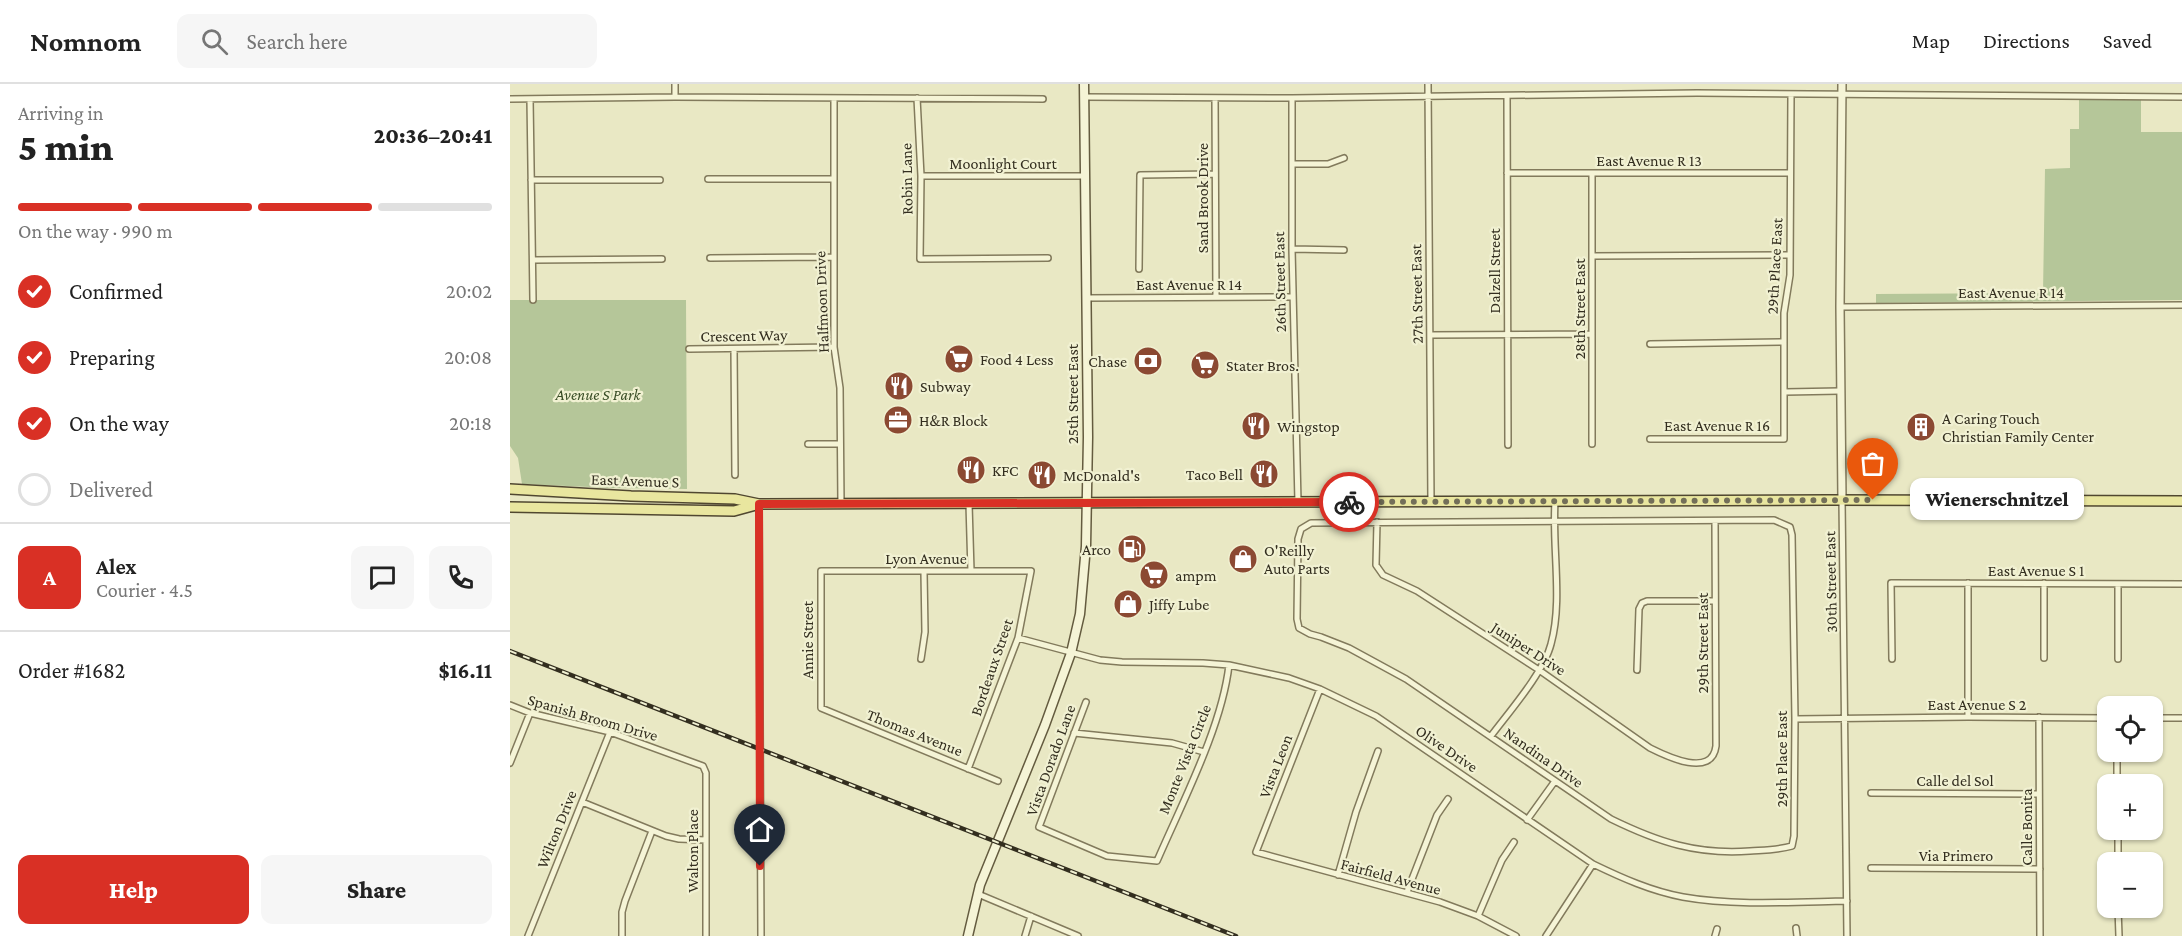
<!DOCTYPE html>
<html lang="en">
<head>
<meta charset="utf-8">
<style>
  body { margin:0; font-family:"Crimson Pro",serif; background:#f6f6f6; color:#222; height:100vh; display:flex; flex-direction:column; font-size:22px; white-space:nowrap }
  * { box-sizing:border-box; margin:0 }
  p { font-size:20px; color:#767676 }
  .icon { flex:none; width:33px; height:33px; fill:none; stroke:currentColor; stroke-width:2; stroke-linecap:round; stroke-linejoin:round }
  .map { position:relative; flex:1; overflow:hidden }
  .side { display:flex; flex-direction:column; background:#fff; width:510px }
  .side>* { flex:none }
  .buttons { position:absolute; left:1587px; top:612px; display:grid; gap:12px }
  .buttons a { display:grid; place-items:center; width:66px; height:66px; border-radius:12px; background:#fff; box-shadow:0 2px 4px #0004; font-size:30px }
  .pin { position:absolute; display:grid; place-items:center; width:51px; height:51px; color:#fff; margin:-62px -26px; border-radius:50% 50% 50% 0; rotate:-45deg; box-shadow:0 0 6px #0007 }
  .pin .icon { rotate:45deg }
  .courier { position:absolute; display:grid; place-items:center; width:60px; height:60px; margin:-30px; border:4px solid #d93025; border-radius:50%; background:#fff; color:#222; box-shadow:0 2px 8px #0007 }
  .bubble { position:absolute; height:42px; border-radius:12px; background:#fff; box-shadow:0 2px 4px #0004; font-size:20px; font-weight:800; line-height:42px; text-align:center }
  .headline em { font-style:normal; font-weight:800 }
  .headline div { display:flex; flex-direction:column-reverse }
  .headline { display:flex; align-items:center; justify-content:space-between; height:102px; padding:0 18px }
  h1 { font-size:39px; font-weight:800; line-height:45px }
  .bar { display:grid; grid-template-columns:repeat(4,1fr); gap:9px 6px; align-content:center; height:72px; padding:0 18px }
  .bar i { height:8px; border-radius:4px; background:#e0e0e0 }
  .bar .selected { background:#d93025 }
  .bar p { grid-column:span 4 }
  .line { display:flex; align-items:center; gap:15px; padding:0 18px; border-top:2px solid #e0e0e0 }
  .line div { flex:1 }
  .round { display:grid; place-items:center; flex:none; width:63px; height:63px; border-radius:12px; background:#f6f6f6 }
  ol { padding:0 18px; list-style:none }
  li { display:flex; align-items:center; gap:18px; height:66px }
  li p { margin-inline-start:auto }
  li .icon { padding:6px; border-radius:50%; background:#d93025; color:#fff; stroke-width:4 }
  li:last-child { color:#767676 }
  li i { width:33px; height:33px; border:3px solid #e0e0e0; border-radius:50% }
  .button { display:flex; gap:12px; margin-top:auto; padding:12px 18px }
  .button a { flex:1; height:69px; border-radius:12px; background:#d93025; color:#fff; font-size:24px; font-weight:800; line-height:69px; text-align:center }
  .button a+a { background:#f6f6f6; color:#222 }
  header { display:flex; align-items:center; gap:36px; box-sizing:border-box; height:84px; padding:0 30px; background:#fff; border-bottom:2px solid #e0e0e0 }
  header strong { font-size:28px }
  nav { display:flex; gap:33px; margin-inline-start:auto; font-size:21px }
  .search { width:420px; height:54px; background:#f6f6f6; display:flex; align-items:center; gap:15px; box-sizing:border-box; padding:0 21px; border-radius:12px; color:#767676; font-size:22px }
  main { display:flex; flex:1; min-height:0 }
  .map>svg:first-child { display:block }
  .green { fill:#b5c699 }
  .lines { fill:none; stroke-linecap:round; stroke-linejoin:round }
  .minor-casing { stroke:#827a5c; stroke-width:8 }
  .tertiary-casing { stroke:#827a5c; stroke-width:10 }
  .secondary-casing { stroke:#645b3f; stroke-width:11 }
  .primary-casing { stroke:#504730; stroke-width:12 }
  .minor { stroke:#f5f4d6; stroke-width:5 }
  .tertiary { stroke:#f5f4d6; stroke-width:7 }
  .secondary { stroke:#f5f4d6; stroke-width:8 }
  .primary { stroke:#e9e69f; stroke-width:9 }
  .rail-casing { stroke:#332e1f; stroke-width:4.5 }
  .rail { stroke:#f1f1d2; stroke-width:2; stroke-dasharray:7; stroke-linecap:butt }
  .done { stroke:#736f59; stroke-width:6; stroke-dasharray:0 10.8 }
  .route { stroke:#d93025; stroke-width:8 }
  .labels { text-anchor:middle; stroke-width:4.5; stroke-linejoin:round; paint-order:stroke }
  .street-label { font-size:16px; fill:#332e1f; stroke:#f1f1d2 }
  .poi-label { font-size:16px; fill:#332e1f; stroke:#f1f1d2; text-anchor:start }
  .park-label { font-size:16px; font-style:italic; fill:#3a4e27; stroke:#f1f1d2 }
</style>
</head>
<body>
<header>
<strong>Nomnom</strong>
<div class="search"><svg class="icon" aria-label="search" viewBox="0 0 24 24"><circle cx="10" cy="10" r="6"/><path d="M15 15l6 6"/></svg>Search here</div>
<nav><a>Map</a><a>Directions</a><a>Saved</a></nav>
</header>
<main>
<section class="side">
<div class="headline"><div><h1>5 min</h1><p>Arriving in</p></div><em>20:36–20:41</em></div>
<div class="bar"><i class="selected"></i><i class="selected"></i><i class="selected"></i><i></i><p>On the way · 990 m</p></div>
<ol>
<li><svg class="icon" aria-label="check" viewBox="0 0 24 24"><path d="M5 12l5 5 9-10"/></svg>Confirmed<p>20:02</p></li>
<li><svg class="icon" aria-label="check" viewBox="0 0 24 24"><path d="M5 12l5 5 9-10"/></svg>Preparing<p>20:08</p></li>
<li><svg class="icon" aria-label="check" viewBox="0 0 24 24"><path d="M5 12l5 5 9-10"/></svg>On the way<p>20:18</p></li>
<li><i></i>Delivered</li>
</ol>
<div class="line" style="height:108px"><b class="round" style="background:#d93025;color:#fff">A</b><div><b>Alex</b><p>Courier · 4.5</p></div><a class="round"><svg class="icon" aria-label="chat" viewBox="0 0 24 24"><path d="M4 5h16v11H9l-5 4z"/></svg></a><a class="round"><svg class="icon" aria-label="phone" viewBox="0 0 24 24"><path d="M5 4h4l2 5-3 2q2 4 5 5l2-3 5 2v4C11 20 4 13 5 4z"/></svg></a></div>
<div class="line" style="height:78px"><div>Order #1682</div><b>$16.11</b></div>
<div class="button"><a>Help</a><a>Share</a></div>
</section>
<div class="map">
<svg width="1672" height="852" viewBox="0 0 1672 852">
  <rect width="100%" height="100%" fill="#e9e8c4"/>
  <path class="green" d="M 1569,15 L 1631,16 L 1631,48 L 1672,48 L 1672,216 L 1366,219 L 1366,210 L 1533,209 L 1535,85 L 1560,84 L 1560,45 L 1569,45 Z
    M 0,216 L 176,216 L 177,405 L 103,404 L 12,400 L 8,374 L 0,362 Z"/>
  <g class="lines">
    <g class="minor-casing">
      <path id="minor" d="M 165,0 L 165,13
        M 918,0 L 921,417
        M 997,12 L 998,361
        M 574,13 L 782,14 L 1187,9 L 1672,13
        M 324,14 L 324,263 L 330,304 L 331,420
        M 407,14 L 411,92 L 410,175 L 538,174
        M 705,14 L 706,213
        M 782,14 L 782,165 L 788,418
        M 0,15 L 165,13 L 533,15
        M 20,15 L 23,216
        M 782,80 L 818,80 L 834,74
        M 997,89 L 1280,89
        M 1082,89 L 1082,360
        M 411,92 L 575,92
        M 198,95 L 324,95
        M 21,96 L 150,96
        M 782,165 L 834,166
        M 1082,172 L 1280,171
        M 200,174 L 323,173
        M 23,176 L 152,175
        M 629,185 L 630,91 L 705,90
        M 576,214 L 783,213
        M 1330,223 L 1672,221
        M 920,251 L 1082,250
        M 1140,260 L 1274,258
        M 179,265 L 324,263
        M 224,265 L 225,391
        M 1275,308 L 1330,307
        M 1140,355 L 1274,355 L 1274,229 L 1280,191 L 1281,10
        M 298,360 L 330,360
        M 1332,416 L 1337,852
        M 249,420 L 251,852
        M 459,420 L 461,487
        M 1264,436 L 1280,443 L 1282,451 L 1285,635 L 1284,752 L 1282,762 C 1268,766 1254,766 1240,767 C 1187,771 1148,758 1101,735 L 896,595 L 839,564 L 811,553 L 800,550 L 789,544 L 787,535 L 788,455 L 791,445 L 801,439 Z
        M 867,438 L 866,481 L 873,491 L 907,507 L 1029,586 L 1140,664 C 1158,673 1202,694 1206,662 L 1205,437
        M 1608,500 L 1608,575
        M 508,554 L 590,576 L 612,578 L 693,579 L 719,581 L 779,594 L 810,605 L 866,632 L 1083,780 C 1112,794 1141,807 1173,813 C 1223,822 1286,818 1337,817
        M 1534,574 L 1534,499
        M 411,575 L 415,548 L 414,488
        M 1382,575 L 1381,499 L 1672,500
        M 1127,586 L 1129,525 L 1132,519 L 1137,517 L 1205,517
        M 810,605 L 746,768 L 930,818 L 968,832 L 1006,852
        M 576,618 L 529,743 L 597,772 L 647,777 C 672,719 712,643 719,581
        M 0,621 L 20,629 L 100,648 L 193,682 L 196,689 L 196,852
        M 1458,633 L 1458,499
        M 1529,633 L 1530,852
        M 1642,634 L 1672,634
        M 1285,635 L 1458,633 L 1598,634
        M 564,649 L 662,659 L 694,668
        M 981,652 C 999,628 1034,588 1041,560 C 1053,517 1042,464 1045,418
        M 1607,668 L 1607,700
        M 0,679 L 20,629
        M 458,685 L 508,554 L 521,487 L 311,487 L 311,624 L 488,697
        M 1361,709 L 1529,710
        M 72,718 L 156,752 L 169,755 L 196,756
        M 1017,736 L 1045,697
        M 1608,746 L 1608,778
        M 1361,784 L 1530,785
        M 828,791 L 846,728 L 868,667
        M 897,808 L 927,731 L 938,715
        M 468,810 L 568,852
        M 1608,824 L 1609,852
        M 968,832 L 992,776 L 1004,758
        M 1286,844 L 1287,852
        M 18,852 L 100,648
        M 112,852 L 112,828 L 115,817 L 142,747
        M 515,852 L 521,832
        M 1036,852 L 1083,780
        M 1205,852 L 1207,845"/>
    </g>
    <g class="tertiary-casing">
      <path id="tertiary" d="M 1332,0 L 1330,223 L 1332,416"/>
    </g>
    <g class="secondary-casing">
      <path id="secondary" d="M 458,852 L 470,801 L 535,641 L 561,569 L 570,530 L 576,462 L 578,353 L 574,0"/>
    </g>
    <g class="primary-casing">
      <path id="primary" d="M 0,405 L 121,412 L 225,415 L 249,420 L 1318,416 L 1672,417
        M 0,423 L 224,427 L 246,421"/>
    </g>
    <use href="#minor" class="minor"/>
    <use href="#tertiary" class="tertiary"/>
    <use href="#secondary" class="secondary"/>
    <use href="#primary" class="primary"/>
    <g class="rail-casing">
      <path id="rail" d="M 0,567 L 726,852"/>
    </g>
    <use href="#rail" class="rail"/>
  </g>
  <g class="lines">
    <path class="done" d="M 839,418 L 1363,416"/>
    <path class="route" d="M 250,782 L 249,420 L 839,418"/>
  </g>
  <defs>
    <g id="supermarket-disc" transform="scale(1.5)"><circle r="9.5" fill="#8b4932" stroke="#f1f1d2"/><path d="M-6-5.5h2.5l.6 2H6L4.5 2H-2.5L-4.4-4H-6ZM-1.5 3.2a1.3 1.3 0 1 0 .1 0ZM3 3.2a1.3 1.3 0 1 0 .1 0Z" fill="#fff"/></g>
    <g id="bank-disc" transform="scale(1.5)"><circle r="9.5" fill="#8b4932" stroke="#f1f1d2"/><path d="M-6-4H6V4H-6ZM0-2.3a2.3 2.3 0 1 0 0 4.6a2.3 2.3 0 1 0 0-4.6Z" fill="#fff"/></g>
    <g id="restaurant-disc" transform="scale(1.5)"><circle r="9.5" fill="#8b4932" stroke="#f1f1d2"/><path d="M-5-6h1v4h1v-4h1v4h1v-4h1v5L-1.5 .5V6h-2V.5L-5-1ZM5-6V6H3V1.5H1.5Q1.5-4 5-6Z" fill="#fff"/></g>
    <g id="office-disc" transform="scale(1.5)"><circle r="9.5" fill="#8b4932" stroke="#f1f1d2"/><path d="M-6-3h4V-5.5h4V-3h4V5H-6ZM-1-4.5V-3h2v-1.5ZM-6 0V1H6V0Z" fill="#fff"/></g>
    <g id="building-disc" transform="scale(1.5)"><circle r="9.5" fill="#8b4932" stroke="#f1f1d2"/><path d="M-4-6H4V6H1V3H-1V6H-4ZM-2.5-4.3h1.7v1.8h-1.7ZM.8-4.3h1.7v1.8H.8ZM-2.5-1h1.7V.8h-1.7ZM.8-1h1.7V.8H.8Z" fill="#fff"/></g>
    <g id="fuel-disc" transform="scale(1.5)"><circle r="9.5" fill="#8b4932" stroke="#f1f1d2"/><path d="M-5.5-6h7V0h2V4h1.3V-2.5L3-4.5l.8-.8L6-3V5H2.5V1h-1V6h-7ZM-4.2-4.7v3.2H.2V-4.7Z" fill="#fff"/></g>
    <g id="shop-disc" transform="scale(1.5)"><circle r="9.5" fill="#8b4932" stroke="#f1f1d2"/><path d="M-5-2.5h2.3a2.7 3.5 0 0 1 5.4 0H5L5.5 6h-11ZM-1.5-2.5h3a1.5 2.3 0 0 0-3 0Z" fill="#fff"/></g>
  </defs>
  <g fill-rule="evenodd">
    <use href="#supermarket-disc" x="449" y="275"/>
    <use href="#bank-disc" x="638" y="277"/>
    <use href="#supermarket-disc" x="695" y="281"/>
    <use href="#restaurant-disc" x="389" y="302"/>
    <use href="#office-disc" x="388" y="336"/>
    <use href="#restaurant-disc" x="746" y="342"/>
    <use href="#building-disc" x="1411" y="343"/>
    <use href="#restaurant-disc" x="461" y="386"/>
    <use href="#restaurant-disc" x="754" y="390"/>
    <use href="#restaurant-disc" x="532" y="391"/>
    <use href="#fuel-disc" x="622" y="465"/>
    <use href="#shop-disc" x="733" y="475"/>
    <use href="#supermarket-disc" x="644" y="491"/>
    <use href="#shop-disc" x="618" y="520"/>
  </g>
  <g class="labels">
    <g class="street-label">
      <text x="1139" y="82">East Avenue R 13</text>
      <text x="493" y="85">Moonlight Court</text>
      <text transform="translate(396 95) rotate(-91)" y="6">Robin Lane</text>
      <text transform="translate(692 114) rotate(-90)" y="6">Sand Brook Drive</text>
      <text transform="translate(1264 182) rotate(-87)" y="6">29th Place East</text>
      <text transform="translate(984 187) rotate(-90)" y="6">Dalzell Street</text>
      <text transform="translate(769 198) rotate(-91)" y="6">26th Street East</text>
      <text x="679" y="206">East Avenue R 14</text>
      <text x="1501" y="214">East Avenue R 14</text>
      <text transform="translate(906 210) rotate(-91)" y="6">27th Street East</text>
      <text transform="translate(311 218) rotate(-92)" y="6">Halfmoon Drive</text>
      <text transform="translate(1069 225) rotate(-90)" y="6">28th Street East</text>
      <text transform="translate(234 251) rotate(-1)" y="6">Crescent Way</text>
      <text transform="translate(562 310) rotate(-90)" y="6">25th Street East</text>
      <text x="1207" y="347">East Avenue R 16</text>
      <text transform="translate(125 396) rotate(2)" y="6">East Avenue S</text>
      <text x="416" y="480">Lyon Avenue</text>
      <text x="1526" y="492">East Avenue S 1</text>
      <text transform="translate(1320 498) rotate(-91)" y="6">30th Street East</text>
      <text transform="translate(297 556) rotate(-90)" y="6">Annie Street</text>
      <text transform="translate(1192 559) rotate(-90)" y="6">29th Street East</text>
      <text transform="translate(1019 564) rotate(33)" y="6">Juniper Drive</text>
      <text transform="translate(481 583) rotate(-71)" y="6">Bordeaux Street</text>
      <text x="1467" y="626">East Avenue S 2</text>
      <text transform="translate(83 633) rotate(16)" y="6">Spanish Broom Drive</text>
      <text transform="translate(405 648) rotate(22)" y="6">Thomas Avenue</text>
      <text transform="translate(937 664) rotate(34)" y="6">Olive Drive</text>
      <text transform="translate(1034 673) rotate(35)" y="6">Nandina Drive</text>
      <text transform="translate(674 675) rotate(-68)" y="6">Monte Vista Circle</text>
      <text transform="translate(1271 675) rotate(-90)" y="6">29th Place East</text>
      <text transform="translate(540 676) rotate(-70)" y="6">Vista Dorado Lane</text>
      <text transform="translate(765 682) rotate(-69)" y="6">Vista Leon</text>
      <text x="1445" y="702">Calle del Sol</text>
      <text transform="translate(1516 743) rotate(-90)" y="6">Calle Bonita</text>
      <text transform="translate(46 745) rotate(-68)" y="6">Wilton Drive</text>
      <text transform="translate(182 767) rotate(-90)" y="6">Walton Place</text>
      <text x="1446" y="777">Via Primero</text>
      <text transform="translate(881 792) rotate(15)" y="6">Fairfield Avenue</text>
    </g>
    <g class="poi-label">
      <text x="470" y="281">Food 4 Less</text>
      <text x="617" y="283" text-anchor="end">Chase</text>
      <text x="716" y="287">Stater Bros.</text>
      <text x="410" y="308">Subway</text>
      <text x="1432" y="340">A Caring Touch<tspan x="1432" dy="18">Christian Family Center</tspan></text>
      <text x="409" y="342">H&amp;R Block</text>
      <text x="767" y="348">Wingstop</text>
      <text x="482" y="392">KFC</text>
      <text x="733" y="396" text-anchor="end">Taco Bell</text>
      <text x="553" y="397">McDonald's</text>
      <text x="601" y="471" text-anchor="end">Arco</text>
      <text x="754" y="472">O'Reilly<tspan x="754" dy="18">Auto Parts</tspan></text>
      <text x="665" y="497">ampm</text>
      <text x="639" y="526">Jiffy Lube</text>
    </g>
    <g class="park-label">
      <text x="88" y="316">Avenue S Park</text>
    </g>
  </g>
</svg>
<div class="buttons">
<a><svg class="icon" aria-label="locate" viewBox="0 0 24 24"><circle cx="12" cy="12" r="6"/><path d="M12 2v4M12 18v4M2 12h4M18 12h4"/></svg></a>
<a>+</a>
<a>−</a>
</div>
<div class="pin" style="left:1363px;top:416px;background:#ea580c"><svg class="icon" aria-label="bag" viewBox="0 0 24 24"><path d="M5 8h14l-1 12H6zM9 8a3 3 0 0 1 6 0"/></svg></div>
<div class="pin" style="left:250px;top:782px;background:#1f2937"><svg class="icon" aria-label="home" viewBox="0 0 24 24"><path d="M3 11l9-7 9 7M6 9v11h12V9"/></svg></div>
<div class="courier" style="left:839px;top:418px"><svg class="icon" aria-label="bike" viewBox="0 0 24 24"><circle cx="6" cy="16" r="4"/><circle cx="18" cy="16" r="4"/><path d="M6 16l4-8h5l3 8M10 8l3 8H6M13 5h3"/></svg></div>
<div class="bubble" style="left:1400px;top:394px;width:174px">Wienerschnitzel</div>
</div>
</main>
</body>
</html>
